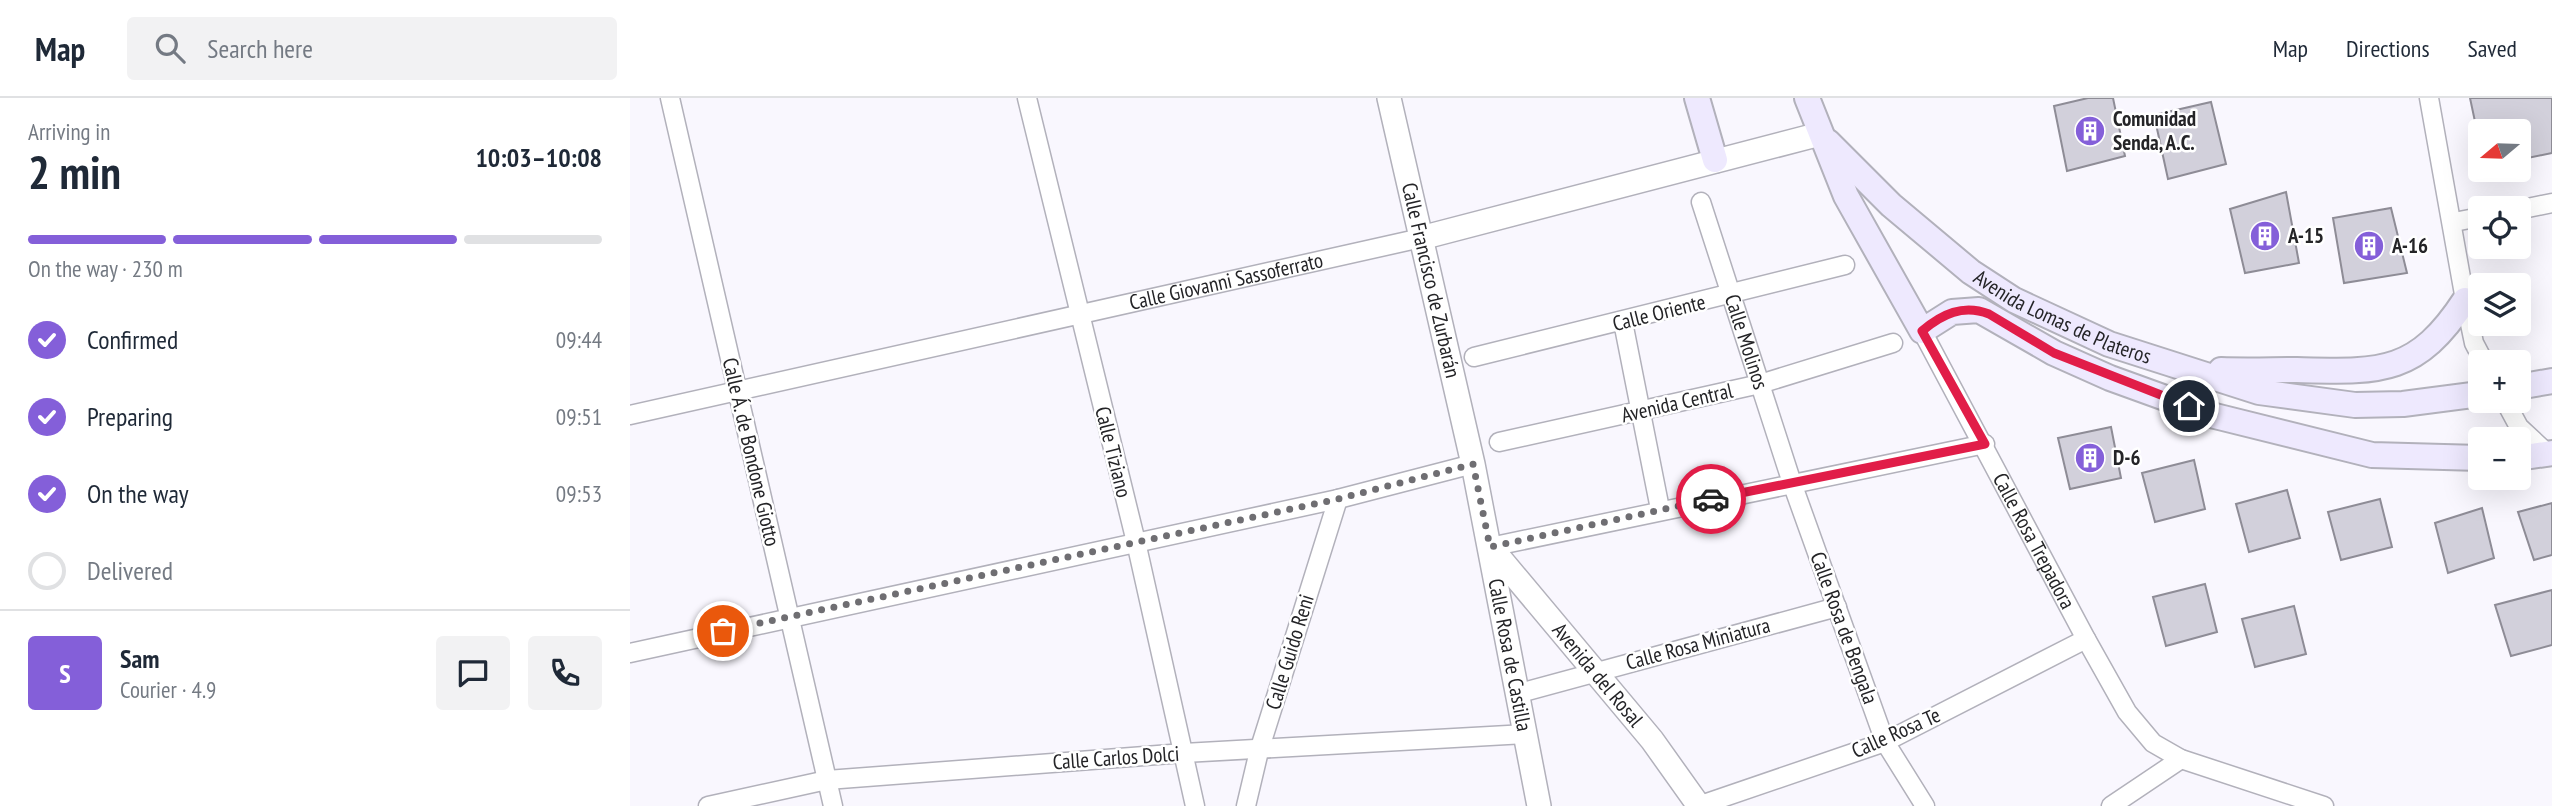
<!DOCTYPE html>
<html lang="en">
<head>
<meta charset="utf-8">
<style>
  body { margin:0; font-family:"PT Sans Narrow",sans-serif; background:#f2f2f3; color:#1f2937; height:100vh; display:flex; flex-direction:column; font-size:26px; white-space:nowrap }
  * { box-sizing:border-box; margin:0 }
  p { font-size:23px; color:#747a83 }
  .icon { flex:none; width:38px; height:38px; fill:none; stroke:currentColor; stroke-width:2; stroke-linecap:round; stroke-linejoin:round }
  .map { position:relative; flex:1; overflow:hidden }
  .drawer { display:flex; flex-direction:column; background:#fff; width:630px }
  .drawer>* { flex:none }
  .needle { width:46px; rotate:251deg }
  .controls { position:absolute; left:1838px; top:21px; display:grid; gap:14px }
  .controls a { display:grid; place-items:center; width:63px; height:63px; border-radius:7px; background:#fff; box-shadow:0 7px 28px #0002; font-size:35px }
  .pin { position:absolute; display:grid; place-items:center; width:60px; height:60px; color:#fff; margin:-30px; border:4px solid #fff; border-radius:50%; box-shadow:0 2px 7px #0007 }
  .courier { position:absolute; display:grid; place-items:center; width:70px; height:70px; margin:-35px; border:5px solid #e11d48; border-radius:50%; background:#fff; color:#222; box-shadow:0 2px 9px #0007 }
  .overview em { font-style:normal; font-weight:600 }
  .overview div { display:flex; flex-direction:column-reverse }
  .overview { display:flex; align-items:center; justify-content:space-between; height:119px; padding:0 28px }
  h1 { font-size:46px; font-weight:600; line-height:52px }
  .bar { display:grid; grid-template-columns:repeat(4,1fr); gap:10px 7px; align-content:center; height:84px; padding:0 28px }
  .bar i { height:9px; border-radius:5px; background:#e0e1e3 }
  .bar .active { background:#845fd9 }
  .bar p { grid-column:span 4 }
  .line { display:flex; align-items:center; gap:18px; padding:0 28px; border-top:2px solid #e0e1e3 }
  .line div { flex:1 }
  .round { display:grid; place-items:center; flex:none; width:74px; height:74px; border-radius:7px; background:#f2f2f3 }
  ol { padding:0 28px; list-style:none }
  li { display:flex; align-items:center; gap:21px; height:77px }
  li p { margin-inline-start:auto }
  li .icon { padding:7px; border-radius:50%; background:#845fd9; color:#fff; stroke-width:4 }
  li:last-child { color:#747a83 }
  li i { width:38px; height:38px; border:4px solid #e0e1e3; border-radius:50% }
  header { display:flex; align-items:center; gap:42px; box-sizing:border-box; height:98px; padding:0 35px; background:#fff; border-bottom:2px solid #e0e1e3 }
  header strong { font-size:33px }
  nav { display:flex; gap:38px; margin-inline-start:auto; font-size:24px }
  .search { width:490px; height:63px; background:#f2f2f3; display:flex; align-items:center; gap:18px; box-sizing:border-box; padding:0 24px; border-radius:7px; color:#747a83; font-size:26px }
  main { display:flex; flex:1; min-height:0 }
  .map>svg:first-child { display:block }
  .building { fill:#d2d0db; stroke:#8e8c96; stroke-width:2 }
  .lines { fill:none; stroke-linecap:round; stroke-linejoin:round }
  .minor-casing { stroke:#b2b1bb; stroke-width:21 }
  .tertiary-casing { stroke:#b2b1bb; stroke-width:26 }
  .secondary-casing { stroke:#b2b1bb; stroke-width:28 }
  .minor { stroke:#fff; stroke-width:18 }
  .tertiary { stroke:#fff; stroke-width:23 }
  .secondary { stroke:#eee9fe; stroke-width:24 }
  .done { stroke:#6f6e72; stroke-width:7; stroke-dasharray:0 12.6 }
  .route { stroke:#e11d48; stroke-width:9 }
  .labels { text-anchor:middle; stroke-width:5; stroke-linejoin:round; paint-order:stroke }
  .poi-label { font-size:21px; font-weight:bold; fill:#242427; stroke:#fff; text-anchor:start }
  .street-label { font-size:21px; fill:#242427; stroke:#fff }
</style>
</head>
<body>
<header>
<strong>Map</strong>
<div class="search"><svg class="icon" aria-label="search" viewBox="0 0 24 24"><circle cx="10" cy="10" r="6"/><path d="M15 15l6 6"/></svg>Search here</div>
<nav><a>Map</a><a>Directions</a><a>Saved</a></nav>
</header>
<main>
<section class="drawer">
<div class="overview"><div><h1>2 min</h1><p>Arriving in</p></div><em>10:03–10:08</em></div>
<div class="bar"><i class="active"></i><i class="active"></i><i class="active"></i><i></i><p>On the way · 230 m</p></div>
<ol>
<li><svg class="icon" aria-label="check" viewBox="0 0 24 24"><path d="M5 12l5 5 9-10"/></svg>Confirmed<p>09:44</p></li>
<li><svg class="icon" aria-label="check" viewBox="0 0 24 24"><path d="M5 12l5 5 9-10"/></svg>Preparing<p>09:51</p></li>
<li><svg class="icon" aria-label="check" viewBox="0 0 24 24"><path d="M5 12l5 5 9-10"/></svg>On the way<p>09:53</p></li>
<li><i></i>Delivered</li>
</ol>
<div class="line" style="height:126px"><b class="round" style="background:#845fd9;color:#fff">S</b><div><b>Sam</b><p>Courier · 4.9</p></div><a class="round"><svg class="icon" aria-label="chat" viewBox="0 0 24 24"><path d="M4 5h16v11H9l-5 4z"/></svg></a><a class="round"><svg class="icon" aria-label="phone" viewBox="0 0 24 24"><path d="M5 4h4l2 5-3 2q2 4 5 5l2-3 5 2v4C11 20 4 13 5 4z"/></svg></a></div>
</section>
<div class="map">
<svg width="1922" height="708" viewBox="0 0 1922 708">
  <rect width="100%" height="100%" fill="#f9f7fe"/>
  <path class="building" d="M 1458,0 L 1483,0 L 1495,58 L 1437,73 L 1424,8 Z
    M 1840,0 L 1922,0 L 1922,55 L 1888,62 L 1888,33 L 1847,33 Z
    M 1581,4 L 1596,66 L 1538,81 L 1524,17 Z
    M 1656,94 L 1669,165 L 1615,175 L 1600,111 Z
    M 1761,110 L 1777,175 L 1714,185 L 1703,120 Z
    M 1481,329 L 1491,380 L 1440,391 L 1428,340 Z
    M 1564,362 L 1575,411 L 1525,424 L 1512,375 Z
    M 1657,392 L 1670,440 L 1619,454 L 1606,406 Z
    M 1750,401 L 1762,449 L 1711,462 L 1698,414 Z
    M 1922,405 L 1922,457 L 1904,462 L 1888,414 Z
    M 1852,410 L 1864,460 L 1818,475 L 1805,425 Z
    M 1575,486 L 1587,534 L 1536,548 L 1523,499 Z
    M 1922,492 L 1922,547 L 1881,558 L 1865,507 Z
    M 1664,508 L 1676,556 L 1625,569 L 1612,521 Z"/>
  <g class="lines">
    <g class="minor-casing">
      <g id="minor">
        <path d="M 40,0 L 203,708"/>
        <path d="M 397,0 L 506,444 L 565,708"/>
        <path d="M 1799,0 L 1835,202 L 1844,245 L 1854,264"/>
        <path id="s1" d="M 1071,104 L 1162,385 L 1255,644 L 1295,708"/>
        <path d="M 1888,112 L 1922,105"/>
        <path d="M 1824,124 L 1850,119"/>
        <path d="M 993,224 L 1030,411"/>
        <path id="s2" d="M 1292,233 L 1456,541 L 1497,614 L 1523,645 L 1551,661 L 1694,708"/>
        <path d="M 844,259 L 1215,167"/>
        <path d="M 1875,303 L 1889,329 L 1918,356"/>
        <path id="s3" d="M 0,317 L 791,140"/>
        <path d="M 869,344 L 1130,286 L 1263,245"/>
        <path d="M 860,449 L 1355,346"/>
        <path d="M 0,555 L 708,401 L 843,366"/>
        <path d="M 890,595 L 1207,509"/>
        <path d="M 78,708 L 197,682 L 554,655 L 896,636"/>
        <path d="M 616,708 L 629,653 L 708,401"/>
        <path d="M 1068,708 L 1255,644 L 1456,541"/>
        <path d="M 1481,708 L 1551,661"/>
      </g>
    </g>
    <g class="tertiary-casing">
      <g id="tertiary">
        <path id="s4" d="M 759,0 L 843,366 L 909,708"/>
        <path d="M 791,140 L 1190,36"/>
        <path id="s5" d="M 863,452 L 1022,642 L 1069,708"/>
      </g>
    </g>
    <g class="secondary-casing">
      <g id="secondary">
        <path d="M 1067,0 L 1085,62"/>
        <path d="M 1177,0 L 1216,98 L 1292,233 L 1322,214 L 1349,212 L 1424,255 L 1480,280 L 1585,318 L 1742,357 L 1850,360"/>
        <path id="s6" d="M 1198,44 L 1261,107 L 1341,174 L 1384,202 L 1479,246 L 1629,294 L 1725,307 L 1773,306 L 1850,296"/>
        <path d="M 1591,272 C 1617,273 1642,272 1667,272 C 1750,274 1786,277 1835,202"/>
        <path d="M 1888,289 L 1922,283"/>
        <path d="M 1888,360 L 1922,355"/>
      </g>
    </g>
    <use href="#minor" class="minor"/>
    <use href="#tertiary" class="tertiary"/>
    <use href="#secondary" class="secondary"/>
  </g>
  <g class="lines">
    <path class="done" d="M 93,533 L 708,401 L 843,366 L 860,449 L 1081,401"/>
    <path class="route" d="M 1081,401 L 1355,346 L 1292,233 C 1312,216 1333,206 1359,216 L 1424,255 L 1559,308"/>
  </g>
  <defs>
    <g id="building-disc" transform="scale(1.575)"><circle r="9.5" fill="#845fd9" stroke="#fff"/><path d="M-4-6H4V6H1V3H-1V6H-4ZM-2.5-4.3h1.7v1.8h-1.7ZM.8-4.3h1.7v1.8H.8ZM-2.5-1h1.7V.8h-1.7ZM.8-1h1.7V.8H.8Z" fill="#fff"/></g>
  </defs>
  <g fill-rule="evenodd">
    <use href="#building-disc" x="1460" y="33"/>
    <use href="#building-disc" x="1635" y="138"/>
    <use href="#building-disc" x="1739" y="148"/>
    <use href="#building-disc" x="1460" y="360"/>
  </g>
  <g class="labels">
    <g class="poi-label">
      <text x="1483" y="28">Comunidad<tspan x="1483" dy="24">Senda, A.C.</tspan></text>
      <text x="1658" y="145">A-15</text>
      <text x="1762" y="155">A-16</text>
      <text x="1483" y="367">D-6</text>
    </g>
    <g class="street-label">
      <text dy="7" stroke="none"><textPath href="#s4" startOffset="187">Calle Francisco de Zurbarán</textPath></text>
      <text dy="7" stroke="none"><textPath href="#s3" startOffset="611">Calle Giovanni Sassoferrato</textPath></text>
      <text transform="translate(1029 215) rotate(-14)" y="7">Calle Oriente</text>
      <text dy="7" stroke="none"><textPath href="#s6" startOffset="296">Avenida Lomas de Plateros</textPath></text>
      <text dy="7" stroke="none"><textPath href="#s1" startOffset="147">Calle Molinos</textPath></text>
      <text transform="translate(1047 305) rotate(-13)" y="7">Avenida Central</text>
      <text transform="translate(121 354) rotate(77)" y="7">Calle Á. de Bondone Giotto</text>
      <text transform="translate(483 354) rotate(76)" y="7">Calle Tiziano</text>
      <text dy="7" stroke="none"><textPath href="#s2" startOffset="238">Calle Rosa Trepadora</textPath></text>
      <text transform="translate(1214 530) rotate(70)" y="7">Calle Rosa de Bengala</text>
      <text transform="translate(1068 546) rotate(-15)" y="7">Calle Rosa Miniatura</text>
      <text transform="translate(660 554) rotate(-73)" y="7">Calle Guido Reni</text>
      <text dy="7" stroke="none"><textPath href="#s4" startOffset="570">Calle Rosa de Castilla</textPath></text>
      <text dy="7" stroke="none"><textPath href="#s5" startOffset="163">Avenida del Rosal</textPath></text>
      <text transform="translate(1266 635) rotate(-24)" y="7">Calle Rosa Te</text>
      <text transform="translate(486 660) rotate(-4)" y="7">Calle Carlos Dolci</text>
    </g>
  </g>
</svg>
<div class="controls">
<a><svg class="needle" viewBox="-14 -14 28 28"><path d="M0-13l5 13h-10z" fill="#e53935"/><path d="M0 13l5-13h-10z" fill="#747a83"/></svg></a>
<a><svg class="icon" aria-label="locate" viewBox="0 0 24 24"><circle cx="12" cy="12" r="6"/><path d="M12 2v4M12 18v4M2 12h4M18 12h4"/></svg></a>
<a><svg class="icon" aria-label="layers" viewBox="0 0 24 24"><path d="M12 4l9 5-9 5-9-5zM3 14l9 5 9-5"/></svg></a>
<a>+</a>
<a>−</a>
</div>
<div class="pin" style="left:93px;top:533px;background:#ea580c"><svg class="icon" aria-label="bag" viewBox="0 0 24 24"><path d="M5 8h14l-1 12H6zM9 8a3 3 0 0 1 6 0"/></svg></div>
<div class="pin" style="left:1559px;top:308px;background:#1f2937"><svg class="icon" aria-label="home" viewBox="0 0 24 24"><path d="M3 11l9-7 9 7M6 9v11h12V9"/></svg></div>
<div class="courier" style="left:1081px;top:401px"><svg class="icon" aria-label="car" viewBox="0 0 24 24"><path d="M5 17H2v-5l4-1 3-4h7l3 4 3 1v5h-3M9 17h6M6 11h13"/><circle cx="7" cy="17" r="2"/><circle cx="17" cy="17" r="2"/></svg></div>
</div>
</main>
</body>
</html>
